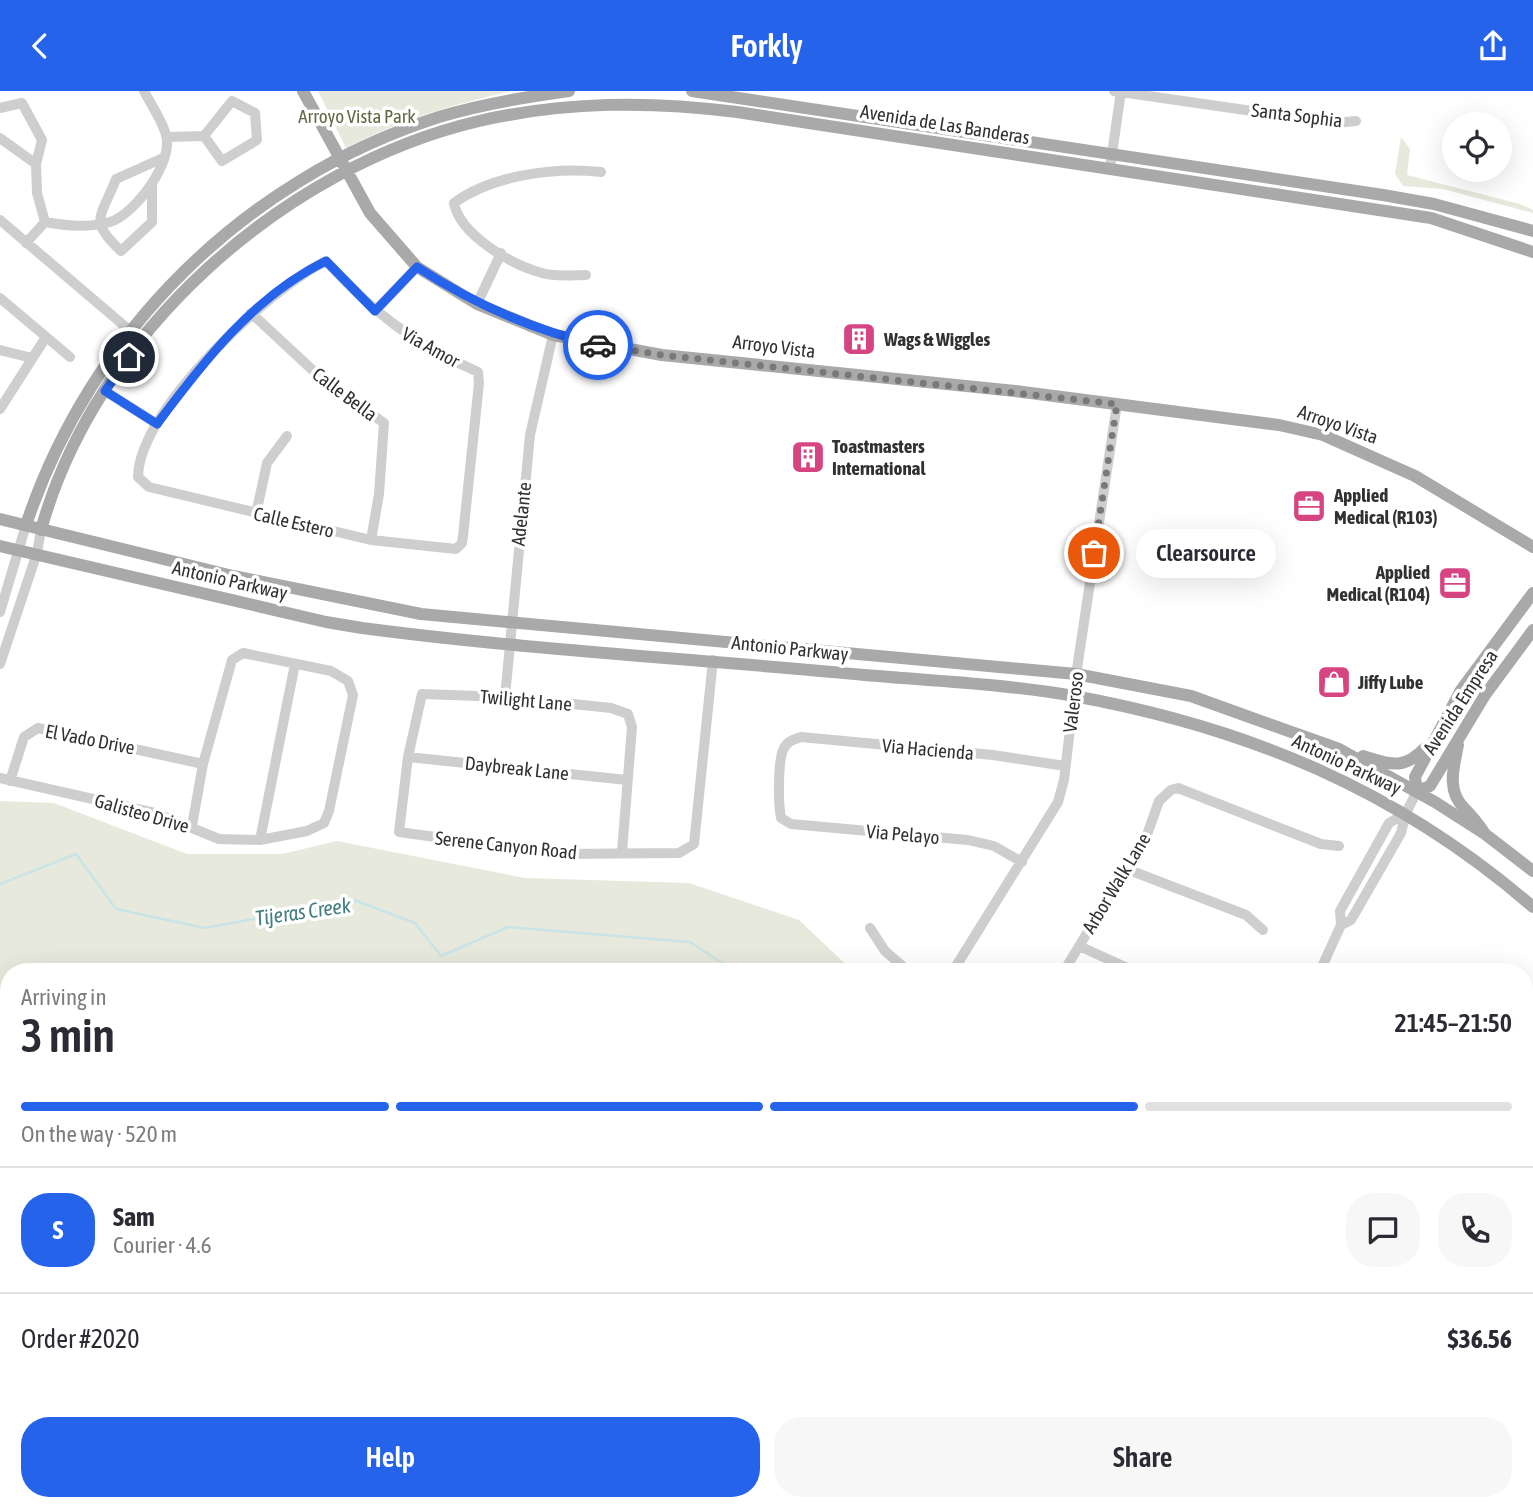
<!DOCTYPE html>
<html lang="en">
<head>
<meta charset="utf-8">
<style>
  body { margin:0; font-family:"Asap Condensed",sans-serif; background:#f7f7f7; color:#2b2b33; height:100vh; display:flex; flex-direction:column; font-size:26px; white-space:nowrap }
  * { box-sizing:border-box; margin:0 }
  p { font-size:23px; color:#7c7c81 }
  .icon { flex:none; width:38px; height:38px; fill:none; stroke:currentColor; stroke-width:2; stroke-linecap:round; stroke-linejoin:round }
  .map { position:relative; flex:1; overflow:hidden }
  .sheet { position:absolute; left:0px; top:872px; width:1533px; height:548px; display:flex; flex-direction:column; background:#fff; border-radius:28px 28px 0 0; box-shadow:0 7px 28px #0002 }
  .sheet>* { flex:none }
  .fabs { position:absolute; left:1442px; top:21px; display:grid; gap:14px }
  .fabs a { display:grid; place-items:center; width:70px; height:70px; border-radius:50%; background:#fff; box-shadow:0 7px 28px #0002; font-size:35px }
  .pin { position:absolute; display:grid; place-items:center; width:60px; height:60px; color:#fff; margin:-30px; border:4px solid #fff; border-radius:50%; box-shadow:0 2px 7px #0007 }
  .courier { position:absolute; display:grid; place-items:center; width:70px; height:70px; margin:-35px; border:5px solid #2563eb; border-radius:50%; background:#fff; color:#222; box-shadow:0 2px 9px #0007 }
  .bubble { position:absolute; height:49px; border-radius:24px; background:#fff; box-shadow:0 7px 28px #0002; font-size:23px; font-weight:600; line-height:49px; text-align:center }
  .overview em { font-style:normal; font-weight:600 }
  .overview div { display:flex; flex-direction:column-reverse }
  .overview { display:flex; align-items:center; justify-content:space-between; height:119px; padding:0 21px }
  h1 { font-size:46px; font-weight:600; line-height:52px }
  .bar { display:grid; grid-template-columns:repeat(4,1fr); gap:10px 7px; align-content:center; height:84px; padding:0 21px }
  .bar i { height:9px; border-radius:5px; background:#e1e1e2 }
  .bar .active { background:#2563eb }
  .bar p { grid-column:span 4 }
  .line { display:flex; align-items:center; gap:18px; padding:0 21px; border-top:2px solid #e1e1e2 }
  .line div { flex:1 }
  .round { display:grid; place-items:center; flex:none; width:74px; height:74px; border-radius:28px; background:#f7f7f7 }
  .primary-button { display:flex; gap:14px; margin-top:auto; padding:14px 21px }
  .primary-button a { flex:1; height:80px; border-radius:28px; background:#2563eb; color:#fff; font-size:28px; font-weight:600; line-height:80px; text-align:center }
  .primary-button a+a { background:#f7f7f7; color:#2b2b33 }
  header { display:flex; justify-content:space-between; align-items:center; height:91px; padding:0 21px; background:#2563eb; color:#fff; font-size:32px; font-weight:600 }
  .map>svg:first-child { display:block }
  .green { fill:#e8e9dd }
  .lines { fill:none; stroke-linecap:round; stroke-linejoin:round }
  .stream { stroke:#c9e4e6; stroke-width:2.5 }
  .minor { stroke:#cecece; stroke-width:10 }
  .major { stroke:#a9a9a9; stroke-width:12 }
  .highway { stroke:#989898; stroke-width:14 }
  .done { stroke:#797979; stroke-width:7; stroke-dasharray:0 12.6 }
  .route { stroke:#2563eb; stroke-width:9 }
  .labels { text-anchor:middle; stroke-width:7; stroke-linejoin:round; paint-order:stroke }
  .street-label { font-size:19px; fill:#313131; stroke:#fff }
  .park-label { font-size:19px; fill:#616942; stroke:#fff }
  .poi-label { font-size:19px; font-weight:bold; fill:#313131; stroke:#fff; text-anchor:start }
  .water-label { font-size:21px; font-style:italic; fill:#407d80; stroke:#fff }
</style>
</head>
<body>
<header><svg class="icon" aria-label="back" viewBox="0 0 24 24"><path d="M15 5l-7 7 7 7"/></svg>Forkly<svg class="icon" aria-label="share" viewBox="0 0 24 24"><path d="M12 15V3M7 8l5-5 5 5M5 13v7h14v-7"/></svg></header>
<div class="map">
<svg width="1533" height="1419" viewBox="0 0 1533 1419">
  <rect width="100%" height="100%" fill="#fff"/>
  <path class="green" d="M 318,0 L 512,0 C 454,13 399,29 346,57 Z
    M 1401,46 L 1410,58 L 1407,84 L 1520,113 L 1533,119 L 1533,122 L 1443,98 L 1403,95 L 1395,83 Z
    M 0,710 L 54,712 L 187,763 L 282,763 L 337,750 L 525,787 L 689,792 L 799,829 L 853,880 L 9,880 L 9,1410 L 1524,1410 L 1524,1286 L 1533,1286 L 1533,1419 L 0,1419 Z
    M 1533,1008 L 1533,1131 L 1524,1132 L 1524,1018 Z"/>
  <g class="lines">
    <path class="stream" d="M 0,793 L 76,763 L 116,818 L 205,837 L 354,809 L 415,832 L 441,865 L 508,836 L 690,851 L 734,880
      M 1524,1281 L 1533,1292"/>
    <path class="minor" d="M 1114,0 L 1335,32 L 1356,30
      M 232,10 L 255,22 L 257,49 L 222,70 L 204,45 Z
      M 0,17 L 22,12 L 42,49 L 36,73
      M 167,46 L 204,45
      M 0,47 L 36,73 L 37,102 L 45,131 C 67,135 88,137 110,131 C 135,123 174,71 166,44 C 162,29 151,14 144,0
      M 1110,77 L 1121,0
      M 152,94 L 152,131 L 121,160 C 88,129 101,127 116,88 L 163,67
      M 0,129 L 141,249
      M 26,152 L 45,131
      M 326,170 C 372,221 414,253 478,281 L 479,292 L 463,445 L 462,452 L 456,458 L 371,449 L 149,396 L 138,386 C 139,318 268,199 326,170 Z
      M 586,184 C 573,184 555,186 542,182 C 512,174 460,144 454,112 C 492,84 555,76 601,81
      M 0,207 L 70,266
      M 477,213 L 501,162
      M 375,220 L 417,176
      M 251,222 L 320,286 L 384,332 L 379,403 L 371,449
      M 0,259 L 32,267
      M 105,300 L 157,333
      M 0,318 L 46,246
      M 256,423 L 267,372 L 287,345
      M 0,521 L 26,434
      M 0,573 L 37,462 L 41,439
      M 505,606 L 530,344 L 553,244
      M 408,666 L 627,689
      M 0,687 L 155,722 L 219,748 L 260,749 L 307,740 L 324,732 L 329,720 L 353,604 L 348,590 L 331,580 L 243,562 L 232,569 L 203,673 L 192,735
      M 10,690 L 24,646 L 38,637 L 203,673
      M 260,749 L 295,573
      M 622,761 L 632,636 L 628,623 L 611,617 L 505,606 L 422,603 L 408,666 L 399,741 L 559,763 L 679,762 L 694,753 L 713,569
      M 1022,771 L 994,755 L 968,749 L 791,733 L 781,727 C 778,712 778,672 783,659 C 787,650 793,649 801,646 L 993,664 L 1065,675
      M 1124,777 L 1246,824 L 1263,839
      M 1341,834 L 1351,829 L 1401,742 L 1406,722 L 1417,700
      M 870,837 L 885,860 L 908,880
      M 1079,855 L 1134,880
      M 953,880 L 1058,711 L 1064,689 L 1078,571 L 1117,313
      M 1064,880 L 1148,741 L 1159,710 L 1171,699 L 1178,697 L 1321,753 L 1339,755
      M 1320,880 L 1341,834 L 1340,820 L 1389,732 L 1406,722"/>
    <path class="major" d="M 303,0 L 370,122 L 417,176 L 477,213 L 553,244 L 662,264 L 1015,300 L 1279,334 L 1323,344 L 1415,385 L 1533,456
      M 692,0 L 1383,104 L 1434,113 L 1533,140
      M 0,428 L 233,485 L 421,523 L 1076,583 L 1191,605 L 1339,658 L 1435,711 L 1485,743 L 1533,780
      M 26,434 C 90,241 245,88 439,26 C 481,13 525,6 569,0
      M 41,439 C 95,243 283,76 479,30 C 566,10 650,10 737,21 L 1431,127 L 1533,161
      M 0,455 L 326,531 L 362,537 C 529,559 698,568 865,584 C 934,590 1006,593 1074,605 C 1249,637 1398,699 1533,816
      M 1458,654 C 1454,675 1446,699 1464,717 C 1473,726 1478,732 1485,743
      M 1363,665 C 1390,673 1403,680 1425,657
      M 1417,700 L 1415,686 L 1461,599 L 1533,502
      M 1417,700 L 1430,695 L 1485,604 L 1533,539"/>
    <path class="highway" d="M 0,947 L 9,949
      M 0,992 L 9,993
      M 1524,1166 L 1533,1164
      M 1524,1203 L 1533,1202
      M 1524,1255 L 1533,1254
      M 1524,1268 L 1533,1268"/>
  </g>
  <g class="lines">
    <path class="done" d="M 598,254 L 662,264 L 1117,313 L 1094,462"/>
    <path class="route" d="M 129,266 L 105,300 L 157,333 C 204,270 254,205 326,170 L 375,220 L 417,176 C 474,213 532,239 598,254"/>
  </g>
  <defs>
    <g id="building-square" transform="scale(1.75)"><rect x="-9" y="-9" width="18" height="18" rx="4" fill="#d64581" stroke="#fff"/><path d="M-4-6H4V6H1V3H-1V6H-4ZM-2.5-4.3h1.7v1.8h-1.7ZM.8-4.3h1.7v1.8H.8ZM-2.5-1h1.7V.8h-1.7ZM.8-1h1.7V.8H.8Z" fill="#fff"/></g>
    <g id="office-square" transform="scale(1.75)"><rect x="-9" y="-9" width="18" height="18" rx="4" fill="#d64581" stroke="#fff"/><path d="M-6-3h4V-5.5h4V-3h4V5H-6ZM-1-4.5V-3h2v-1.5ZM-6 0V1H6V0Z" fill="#fff"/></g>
    <g id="shop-square" transform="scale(1.75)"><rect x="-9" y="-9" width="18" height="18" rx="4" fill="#d64581" stroke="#fff"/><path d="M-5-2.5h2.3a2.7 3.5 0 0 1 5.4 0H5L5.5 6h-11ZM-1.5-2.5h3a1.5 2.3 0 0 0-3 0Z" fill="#fff"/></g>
  </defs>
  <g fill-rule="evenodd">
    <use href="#building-square" x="859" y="248"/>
    <use href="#building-square" x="808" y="366"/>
    <use href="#office-square" x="1309" y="415"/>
    <use href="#office-square" x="1455" y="492"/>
    <use href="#shop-square" x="1334" y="591"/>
  </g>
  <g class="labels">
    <g class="street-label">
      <text transform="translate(1297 24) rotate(7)" y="7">Santa Sophia</text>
      <text transform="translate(945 33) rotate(9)" y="7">Avenida de Las Banderas</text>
      <text transform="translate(774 255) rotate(7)" y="7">Arroyo Vista</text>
      <text transform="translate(431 256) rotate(29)" y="7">Via Amor</text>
      <text transform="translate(345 303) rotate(37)" y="7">Calle Bella</text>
      <text transform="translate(1338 333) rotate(19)" y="7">Arroyo Vista</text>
      <text transform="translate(521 423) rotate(-84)" y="7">Adelante</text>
      <text transform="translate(294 431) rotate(13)" y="7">Calle Estero</text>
      <text transform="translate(230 489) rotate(13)" y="7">Antonio Parkway</text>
      <text transform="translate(790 557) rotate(6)" y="7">Antonio Parkway</text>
      <text transform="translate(526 609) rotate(5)" y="7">Twilight Lane</text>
      <text transform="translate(1073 611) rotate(-83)" y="7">Valeroso</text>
      <text transform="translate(1460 611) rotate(-57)" y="7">Avenida Empresa</text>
      <text transform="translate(90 648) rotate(11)" y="7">El Vado Drive</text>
      <text transform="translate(928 658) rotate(5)" y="7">Via Hacienda</text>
      <text transform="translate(1347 673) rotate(25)" y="7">Antonio Parkway</text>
      <text transform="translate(517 677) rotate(6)" y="7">Daybreak Lane</text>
      <text transform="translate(142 722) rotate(16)" y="7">Galisteo Drive</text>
      <text transform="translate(903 743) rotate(5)" y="7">Via Pelayo</text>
      <text transform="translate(506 754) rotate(6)" y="7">Serene Canyon Road</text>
      <text transform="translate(1116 792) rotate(-59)" y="7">Arbor Walk Lane</text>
    </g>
    <g class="park-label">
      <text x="357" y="32">Arroyo Vista Park</text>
    </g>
    <g class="poi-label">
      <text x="884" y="255">Wags &amp; Wiggles</text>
      <text x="832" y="362">Toastmasters<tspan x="832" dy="22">International</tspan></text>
      <text x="1334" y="411">Applied<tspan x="1334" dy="22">Medical (R103)</tspan></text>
      <text x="1430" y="488" text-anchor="end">Applied<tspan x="1430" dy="22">Medical (R104)</tspan></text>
      <text x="1358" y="598">Jiffy Lube</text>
    </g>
    <g class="water-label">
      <text transform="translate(303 821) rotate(-8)" y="7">Tijeras Creek</text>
    </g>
  </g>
</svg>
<div class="fabs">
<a><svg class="icon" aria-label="locate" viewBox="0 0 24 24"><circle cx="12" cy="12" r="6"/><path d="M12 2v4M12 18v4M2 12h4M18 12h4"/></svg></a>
</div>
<div class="pin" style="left:1094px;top:462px;background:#ea580c"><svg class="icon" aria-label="bag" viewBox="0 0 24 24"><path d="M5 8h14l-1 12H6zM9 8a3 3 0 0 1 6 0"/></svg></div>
<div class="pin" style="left:129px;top:266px;background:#1f2937"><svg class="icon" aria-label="home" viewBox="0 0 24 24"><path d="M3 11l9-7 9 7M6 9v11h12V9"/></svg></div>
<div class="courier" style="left:598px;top:254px"><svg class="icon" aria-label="car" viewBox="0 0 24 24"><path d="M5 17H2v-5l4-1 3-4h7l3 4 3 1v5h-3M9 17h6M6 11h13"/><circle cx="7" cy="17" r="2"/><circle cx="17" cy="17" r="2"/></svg></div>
<div class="bubble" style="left:1136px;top:438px;width:140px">Clearsource</div>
<section class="sheet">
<div class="overview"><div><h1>3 min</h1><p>Arriving in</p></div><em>21:45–21:50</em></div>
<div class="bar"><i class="active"></i><i class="active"></i><i class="active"></i><i></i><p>On the way · 520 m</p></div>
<div class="line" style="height:126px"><b class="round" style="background:#2563eb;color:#fff">S</b><div><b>Sam</b><p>Courier · 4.6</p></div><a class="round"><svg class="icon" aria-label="chat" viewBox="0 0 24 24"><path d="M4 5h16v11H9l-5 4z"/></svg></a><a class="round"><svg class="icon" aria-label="phone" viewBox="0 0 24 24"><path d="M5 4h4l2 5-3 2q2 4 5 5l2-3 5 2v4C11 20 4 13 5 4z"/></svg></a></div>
<div class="line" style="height:91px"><div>Order #2020</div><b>$36.56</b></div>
<div class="primary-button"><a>Help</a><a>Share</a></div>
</section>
</div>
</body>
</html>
